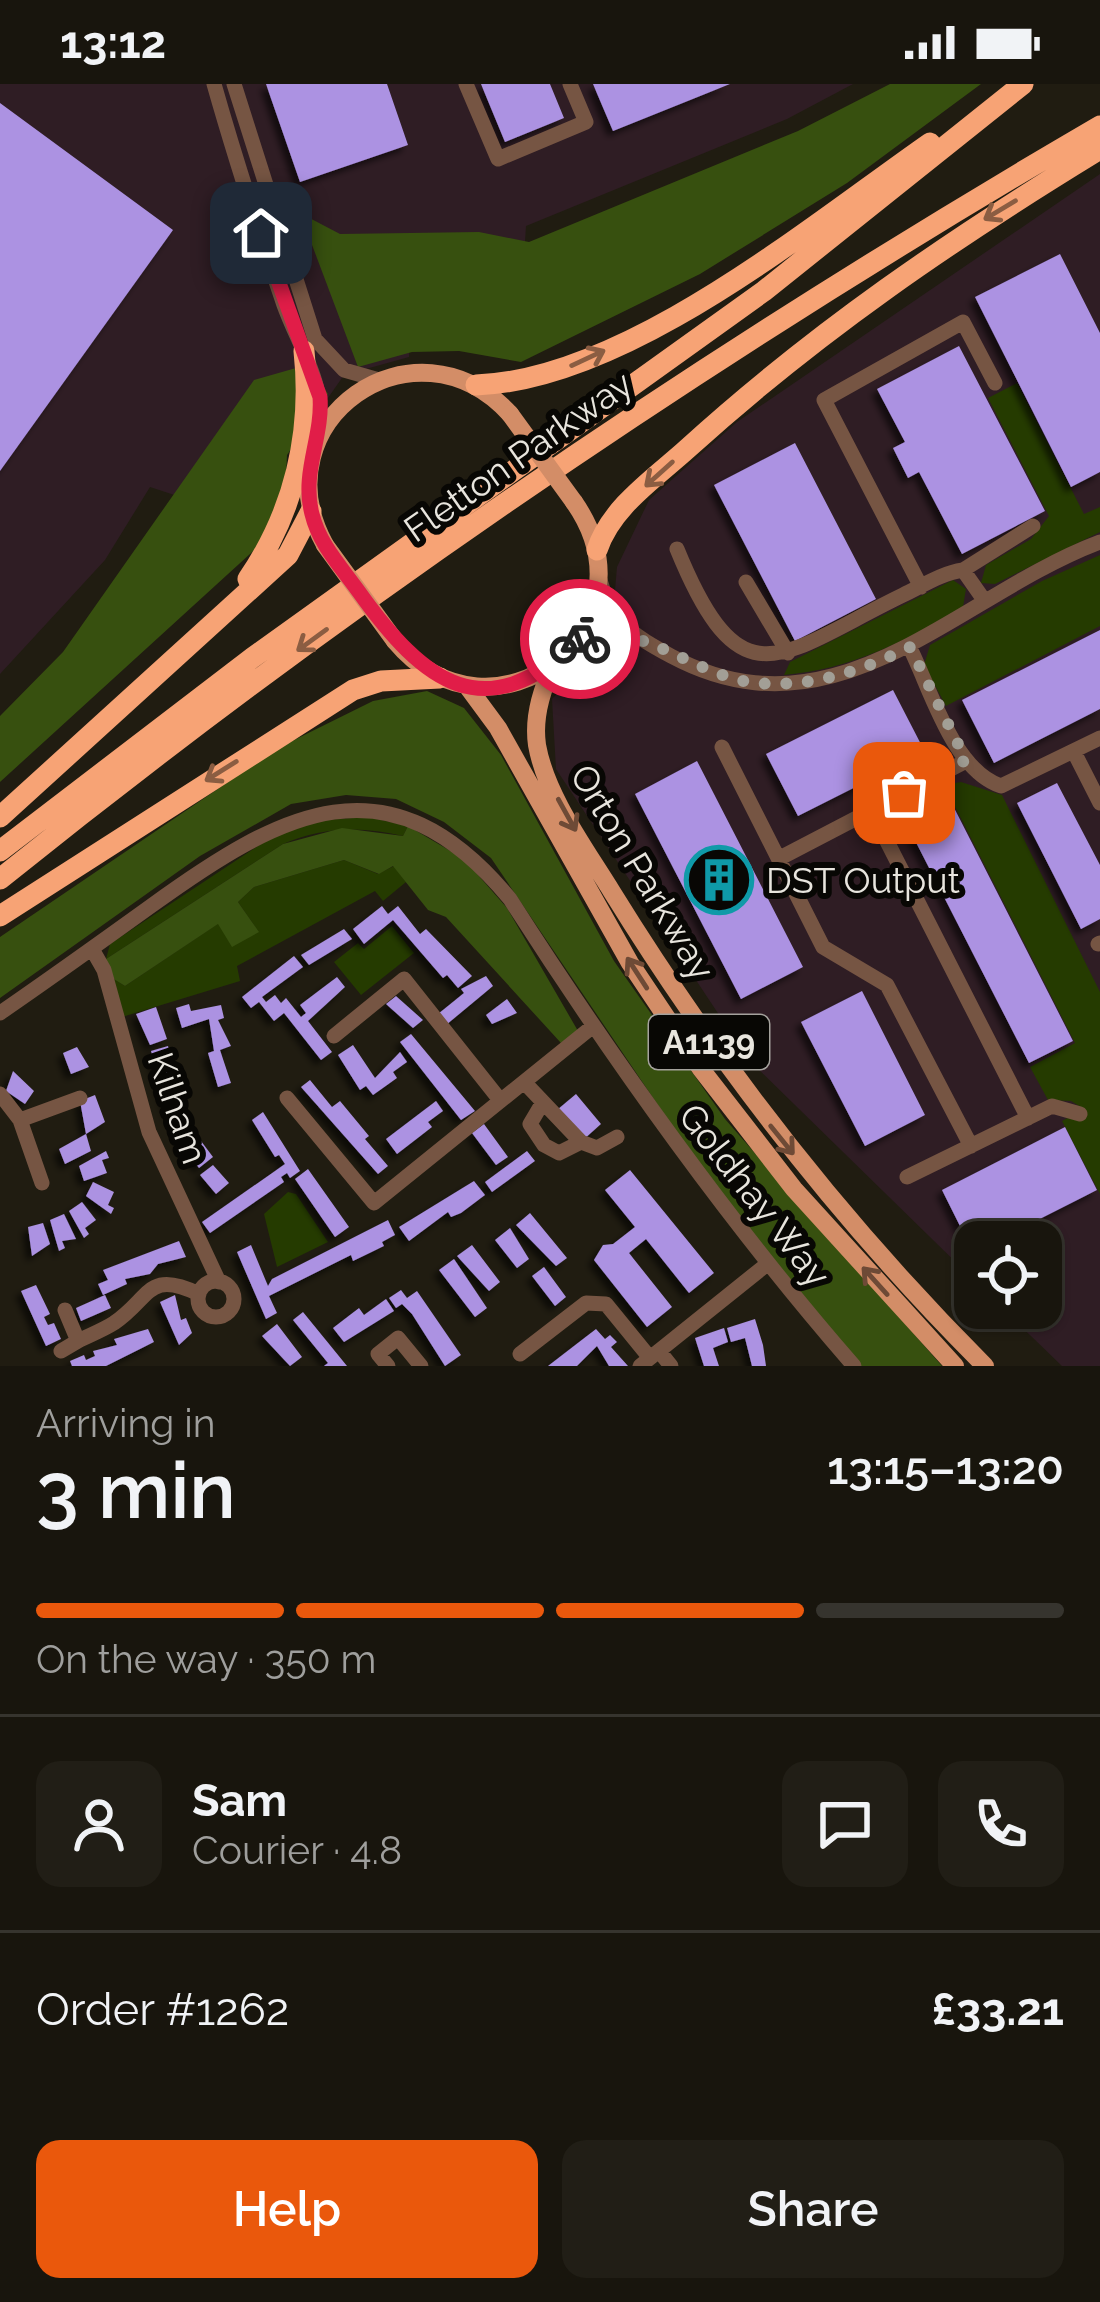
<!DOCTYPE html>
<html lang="en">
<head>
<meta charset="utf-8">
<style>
  body { margin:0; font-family:Raleway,sans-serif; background:#211e16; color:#f1f3f6; height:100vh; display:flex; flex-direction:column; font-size:45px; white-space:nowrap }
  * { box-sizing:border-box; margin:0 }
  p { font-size:39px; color:#9f9f9d }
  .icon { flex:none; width:66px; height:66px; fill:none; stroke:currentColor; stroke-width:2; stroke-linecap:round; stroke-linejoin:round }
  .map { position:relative; height:1282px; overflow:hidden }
  .side { display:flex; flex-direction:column; background:#18150d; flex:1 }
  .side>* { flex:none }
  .fabs { position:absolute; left:954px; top:1137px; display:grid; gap:24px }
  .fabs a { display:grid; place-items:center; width:108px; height:108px; border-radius:24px; background:#18150d; box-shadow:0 3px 9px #0004,0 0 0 3px #36342e; font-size:60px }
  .pin { position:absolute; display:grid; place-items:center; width:102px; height:102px; color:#fff; margin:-51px; border-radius:24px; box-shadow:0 6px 18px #0006 }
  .courier { position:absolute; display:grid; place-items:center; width:120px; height:120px; margin:-60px; border:9px solid #e11d48; border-radius:50%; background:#fff; color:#222; box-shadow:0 3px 15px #0007 }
  .summary em { font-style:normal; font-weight:600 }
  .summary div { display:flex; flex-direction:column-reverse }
  .summary { display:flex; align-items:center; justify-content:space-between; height:204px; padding:0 36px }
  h1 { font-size:78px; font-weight:600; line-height:90px }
  .bar { display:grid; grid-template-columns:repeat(4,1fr); gap:18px 12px; align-content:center; height:144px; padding:0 36px }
  .bar i { height:15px; border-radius:9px; background:#36342e }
  .bar .active { background:#ea580c }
  .bar p { grid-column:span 4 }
  .line { display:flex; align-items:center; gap:30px; padding:0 36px; border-top:3px solid #36342e }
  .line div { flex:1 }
  .round { display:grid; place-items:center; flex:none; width:126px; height:126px; border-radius:24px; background:#211e16 }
  .primary-button { display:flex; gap:24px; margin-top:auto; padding:24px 36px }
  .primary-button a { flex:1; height:138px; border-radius:24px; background:#ea580c; color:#fff; font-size:48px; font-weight:600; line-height:138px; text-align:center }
  .primary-button a+a { background:#211e16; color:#f1f3f6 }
  .status { display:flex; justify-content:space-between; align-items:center; height:84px; padding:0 60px; background:#18150d; direction:ltr }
  .status svg { height:33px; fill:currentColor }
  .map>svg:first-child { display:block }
  .industrial { fill:#2f1d24 }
  .green { fill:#253b00 }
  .forest { fill:#37500f }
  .building { fill:#ac92e2; filter:url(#shadow) }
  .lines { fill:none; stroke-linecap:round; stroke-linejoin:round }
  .minor { stroke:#765543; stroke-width:15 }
  .major { stroke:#d38d67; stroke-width:18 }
  .highway { stroke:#f7a375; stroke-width:21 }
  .major-bridge { stroke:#d38d67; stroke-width:18 }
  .oneway { stroke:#8b5d42 }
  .oneway2 { stroke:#6e4a36 }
  .done { stroke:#a29f96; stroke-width:12; stroke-dasharray:0 21.6 }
  .route { stroke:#e11d48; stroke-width:15 }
  .labels { text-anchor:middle; stroke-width:12; stroke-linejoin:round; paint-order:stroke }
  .shield { fill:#080704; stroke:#a5a29d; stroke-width:3 }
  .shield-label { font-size:33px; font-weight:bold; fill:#e8e5de }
  .street-label { font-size:36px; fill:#e8e5de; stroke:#080704 }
  .poi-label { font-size:36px; fill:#e8e5de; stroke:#080704; text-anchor:start }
</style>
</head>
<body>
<div class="status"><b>13:12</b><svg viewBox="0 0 49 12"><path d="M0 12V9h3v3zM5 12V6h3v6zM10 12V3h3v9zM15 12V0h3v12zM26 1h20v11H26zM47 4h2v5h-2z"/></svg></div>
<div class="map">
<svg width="1100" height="1282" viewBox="0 0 1100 1282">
  <defs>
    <filter id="shadow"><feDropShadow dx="-5.5" dy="5.5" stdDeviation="3" flood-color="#0009"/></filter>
  </defs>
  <rect width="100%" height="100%" fill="#201c11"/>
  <path class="industrial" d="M 0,0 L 853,0 L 787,35 L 526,142 L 518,266 L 409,260 L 409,273 L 344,291 L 302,351 L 287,340 L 266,441 L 150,403 L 105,476 L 0,590 Z
    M 1100,90 L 1100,1282 L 1062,1282 L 1002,1224 L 1041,1224 L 1041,1158 L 975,1158 L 975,1197 L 749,976 L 556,685 L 552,615 L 578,588 L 613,530 L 617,483 L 649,416 L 737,338 Z"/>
  <path class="green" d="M 1017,299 L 1084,430 L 1100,423 L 1100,448 L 995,500 L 981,499 L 986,481 L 1031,455 L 1049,432 L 988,314 Z
    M 1100,471 L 1100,542 L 946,622 L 924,581 L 930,561 L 1042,497 Z
    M 953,496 L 966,505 L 963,523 C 906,557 852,585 784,591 L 790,578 Z
    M 961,698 L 1002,711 L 1100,908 L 1100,1110 L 1062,1037 L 1084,1025 L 1071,1017 L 1048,1016 L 1030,983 L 1075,959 L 944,701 Z
    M 368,733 L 408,742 L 403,752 C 361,742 323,743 283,760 L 106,875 L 110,860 L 282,746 L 309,737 Z
    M 344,776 L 378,790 L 394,782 L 406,798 L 383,817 L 375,807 L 237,882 L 240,897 L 122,933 L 112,894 L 125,902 L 219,839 L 258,847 L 238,818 L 254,803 Z
    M 392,842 L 414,869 L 361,911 L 334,878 L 358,859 L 364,865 Z
    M 288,1108 L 296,1110 L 328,1158 L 277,1183 L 264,1130 Z"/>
  <path class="forest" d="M 890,0 L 981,0 L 847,99 L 700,190 L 521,278 L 459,267 L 412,268 L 358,283 L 300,129 L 340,150 L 479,148 L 529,158 L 798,47 Z
    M 310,280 L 328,310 L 287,371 L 284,439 L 0,698 L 0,632 L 63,568 L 254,296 Z
    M 427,607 L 464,624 L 501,671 L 614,877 L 725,1035 L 942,1282 L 854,1282 L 766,1181 L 491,774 L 444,738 L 396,715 L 346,711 L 291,720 L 200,772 L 0,914 L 0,853 L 278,664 L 373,617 Z
    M 408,742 L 464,775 L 507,824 L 578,947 L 561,959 L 446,833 L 428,826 L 393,782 L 379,790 L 344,776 L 254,803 L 238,818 L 259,848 L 232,863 L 218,840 L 125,902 L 112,894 L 106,875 L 283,760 L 342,744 L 403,752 Z"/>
  <path class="building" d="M 266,0 L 387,0 L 408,61 L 300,98 Z
    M 481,0 L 550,0 L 564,34 L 505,58 Z
    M 593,0 L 730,0 L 613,47 Z
    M 0,19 L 173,146 L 0,387 Z
    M 1060,170 L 1100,249 L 1100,388 L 1071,403 L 975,213 Z
    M 959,262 L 1045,427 L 962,470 L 919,388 L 908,394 L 893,364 L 905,358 L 877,305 Z
    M 795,359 L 876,515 L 795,557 L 714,401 Z
    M 1100,546 L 1100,625 L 994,679 L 962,616 Z
    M 893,606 L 925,668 L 798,732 L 766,670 Z
    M 697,677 L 803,883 L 741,915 L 635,710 Z
    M 1057,699 L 1100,781 L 1100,835 L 1081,845 L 1017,719 Z
    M 946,708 L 1073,957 L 1029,979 L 902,731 Z
    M 382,822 L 388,830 L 398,822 L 420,850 L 426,845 L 472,892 L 458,904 L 447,891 L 443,894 L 393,836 L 364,860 L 353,845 Z
    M 344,845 L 352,855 L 309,881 L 301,871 Z
    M 294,872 L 303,883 L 262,913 L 266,918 L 275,911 L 281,919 L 286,914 L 301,933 L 306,929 L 300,921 L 337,893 L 345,903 L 308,937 L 332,968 L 321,976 L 284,929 L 274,937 L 259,918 L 251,924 L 242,913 Z
    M 486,892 L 493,902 L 446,941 L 438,930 L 464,909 L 461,905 Z
    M 862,907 L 925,1031 L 865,1062 L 801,938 Z
    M 396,912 L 423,936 L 413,944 L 386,920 Z
    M 507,915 L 517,929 L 492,940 L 486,931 Z
    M 189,920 L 191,927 L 221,921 L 224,934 L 218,936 L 231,962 L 220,966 L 231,999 L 218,1003 L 208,969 L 214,967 L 209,935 L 182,944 L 176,924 Z
    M 156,923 L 167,955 L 150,961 L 136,930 Z
    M 411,950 L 475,1027 L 461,1036 L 400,958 Z
    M 353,961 L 375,994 L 400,968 L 407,978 L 393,988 L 397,994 L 373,1011 L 366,1002 L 360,1006 L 338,971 Z
    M 168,962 L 187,1025 L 170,1031 L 151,967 Z
    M 77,963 L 89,983 L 71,990 L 63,969 Z
    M 13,987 L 34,1007 L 25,1020 L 6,1007 Z
    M 310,996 L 332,1023 L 340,1017 L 369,1052 L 365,1055 L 388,1082 L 378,1090 L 301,1003 Z
    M 576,1010 L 601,1040 L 583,1056 L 557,1026 Z
    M 95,1011 L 105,1038 L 86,1050 L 91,1067 L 65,1080 L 59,1065 L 86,1050 L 80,1017 Z
    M 436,1017 L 443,1027 L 428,1038 L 432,1043 L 397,1070 L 386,1055 Z
    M 263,1028 L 300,1087 L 290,1094 L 287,1089 L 281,1093 L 284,1098 L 210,1149 L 202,1138 L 285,1080 L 279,1071 L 275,1073 L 252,1036 Z
    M 484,1040 L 508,1073 L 496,1081 L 472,1049 Z
    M 1065,1043 L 1097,1106 L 994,1158 L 975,1158 L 975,1172 L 942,1106 Z
    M 195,1049 L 213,1073 L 199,1084 L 181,1060 Z
    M 106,1067 L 109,1074 L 102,1076 L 107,1089 L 84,1097 L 79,1082 Z
    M 527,1067 L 535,1077 L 492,1108 L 485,1098 Z
    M 213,1081 L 229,1099 L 216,1110 L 200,1091 Z
    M 308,1085 L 349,1143 L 335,1153 L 295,1095 Z
    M 630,1086 L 714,1189 L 689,1209 L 646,1155 L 629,1169 L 672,1223 L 647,1243 L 594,1176 L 603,1161 L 613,1160 L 635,1143 L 605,1106 Z
    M 474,1097 L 485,1111 L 461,1129 L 451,1133 L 448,1128 L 409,1157 L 399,1143 Z
    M 93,1098 L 114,1108 L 108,1121 L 114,1124 L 111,1130 L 86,1112 Z
    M 82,1118 L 96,1136 L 85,1144 L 89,1150 L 84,1154 L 69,1127 Z
    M 530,1129 L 567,1174 L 556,1182 L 516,1141 Z
    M 64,1130 L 76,1155 L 62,1157 L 65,1164 L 59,1167 L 50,1136 Z
    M 388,1136 L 395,1151 L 382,1158 L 384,1162 L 353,1177 L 351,1171 L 269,1212 L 277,1229 L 266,1235 L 237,1168 L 251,1161 L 268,1202 L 272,1195 Z
    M 43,1139 L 50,1160 L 32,1172 L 28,1143 Z
    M 510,1144 L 529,1175 L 517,1184 L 495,1156 Z
    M 179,1157 L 186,1173 L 158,1180 L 150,1190 L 125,1195 L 127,1200 L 103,1211 L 98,1200 L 108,1196 L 103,1186 Z
    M 472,1161 L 500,1198 L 489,1207 L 457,1172 Z
    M 454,1175 L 487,1224 L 475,1233 L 439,1186 Z
    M 544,1183 L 566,1213 L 555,1222 L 532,1192 Z
    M 36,1201 L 50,1230 L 44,1233 L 48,1241 L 54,1239 L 61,1255 L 46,1262 L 21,1207 Z
    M 401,1206 L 407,1214 L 417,1207 L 461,1271 L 445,1282 L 412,1230 L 402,1220 L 396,1224 L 389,1214 Z
    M 105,1211 L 111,1224 L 81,1237 L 76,1224 Z
    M 175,1211 L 181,1236 L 186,1234 L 192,1249 L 179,1261 L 160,1218 Z
    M 386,1215 L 394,1227 L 344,1258 L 333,1244 L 359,1224 L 364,1231 Z
    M 303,1228 L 347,1282 L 324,1282 L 328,1279 L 293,1236 Z
    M 755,1235 L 763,1261 L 766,1282 L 752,1282 L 745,1254 L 731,1258 L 727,1244 Z
    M 277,1240 L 302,1273 L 290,1282 L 262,1252 Z
    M 724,1244 L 728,1258 L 713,1264 L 719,1282 L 704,1282 L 695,1254 Z
    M 148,1245 L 154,1258 L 106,1282 L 72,1282 L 70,1277 L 84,1271 L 86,1276 L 95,1272 L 93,1267 L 117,1261 L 114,1255 Z
    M 596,1245 L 605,1255 L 610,1251 L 617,1258 L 611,1263 L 628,1282 L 609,1282 L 597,1262 L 577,1282 L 548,1282 Z"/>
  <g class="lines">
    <path class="minor" d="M 214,0 C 235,74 259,148 284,221 C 300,265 328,303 318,352
      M 234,0 L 315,255 L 344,286 L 379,296
      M 466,0 L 498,75 L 586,38 L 570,0
      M 677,465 C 742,624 781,570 903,511 C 922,502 942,489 963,486
      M 600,496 C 612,539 633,551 671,572 C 837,661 956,512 1100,458
      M 746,498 L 788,569
      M 921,503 L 824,316 L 963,238 L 995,299
      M 984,516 L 963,486 L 1033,442
      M 578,556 L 624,547
      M 910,564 C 931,606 953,686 1001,702 L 1100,654
      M 722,663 L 823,863 L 887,901 L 971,1062
      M 1074,668 L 1100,719
      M 871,726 L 1028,1034
      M 780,774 L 966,677
      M 1098,860 L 1100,859
      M 92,865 L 104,886 L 149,1048 L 219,1198
      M 0,929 C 51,894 101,858 151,822 C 281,728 389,668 510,815 C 615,979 726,1135 854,1282
      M 334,952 L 404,895 L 500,1016
      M 524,998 L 581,1058 L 597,1064 L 617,1053
      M 0,1010 L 20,1036 L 42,1099
      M 287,1014 L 374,1119 L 592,943
      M 543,1018 L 530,1040 L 544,1061 L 559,1069 L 581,1058
      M 20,1036 L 80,1014
      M 907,1093 L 1052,1022 L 1080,1030
      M198 1215a18 18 0 1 1 36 0a18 18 0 1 1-36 0Z
      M 78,1257 C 90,1251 103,1246 114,1239 C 151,1214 147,1185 199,1210
      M 61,1267 L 78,1257 L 65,1226
      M 659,1267 L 671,1282
      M 520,1270 L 586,1219 L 606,1220 L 650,1274
      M 388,1282 L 378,1270 L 398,1254 L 421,1282
      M 640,1282 L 766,1181"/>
    <path class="major" d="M 325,461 C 257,337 415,226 510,330
      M 395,557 C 493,674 662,544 574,418
      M 553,582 C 541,607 533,633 537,661 C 546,712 585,764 612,808 C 719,981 841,1138 985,1282
      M 467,602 L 498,644 L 630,879 L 701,985 L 794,1105 L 955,1282"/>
    <path class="highway" d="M 476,301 C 626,296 808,144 930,59
      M 597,466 C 611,423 655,394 687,365 C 817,247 951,156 1100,65
      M 248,495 C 294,428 313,349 304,267
      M 0,733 L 288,471 L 311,427
      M 0,767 L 252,574 L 764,207 L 1023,0
      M 0,795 C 347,516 716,266 1100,42
      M 0,832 L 353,606 L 381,597 L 440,594"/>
    <path class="major-bridge" d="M 510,330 L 574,418
      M 325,461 L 395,557"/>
  </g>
  <defs><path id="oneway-shaft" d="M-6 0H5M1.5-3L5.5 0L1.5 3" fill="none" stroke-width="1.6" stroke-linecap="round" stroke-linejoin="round" transform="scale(3)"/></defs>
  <g class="oneway">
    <use href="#oneway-shaft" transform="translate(1000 126) rotate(149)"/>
    <use href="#oneway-shaft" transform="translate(588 274) rotate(-25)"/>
    <use href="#oneway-shaft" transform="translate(659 390) rotate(138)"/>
    <use href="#oneway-shaft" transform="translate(312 556) rotate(144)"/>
    <use href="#oneway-shaft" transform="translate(221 687) rotate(148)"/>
  </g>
  <g class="oneway2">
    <use href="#oneway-shaft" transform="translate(567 731) rotate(61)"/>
    <use href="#oneway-shaft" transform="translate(637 889) rotate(-123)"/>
    <use href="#oneway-shaft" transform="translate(782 1056) rotate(51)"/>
    <use href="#oneway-shaft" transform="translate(875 1197) rotate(-132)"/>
  </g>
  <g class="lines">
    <path class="done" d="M 580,555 C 633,531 695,593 756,599 C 810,604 862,587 910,563 L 966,676 L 904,709"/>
    <path class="route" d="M 261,149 L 320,313 C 323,353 301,389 312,430 C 319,460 342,484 359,508 C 424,599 485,647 580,555"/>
  </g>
  <defs>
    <g id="building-ring" transform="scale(3.45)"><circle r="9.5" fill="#080704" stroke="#0f9aa8" stroke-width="1.5"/><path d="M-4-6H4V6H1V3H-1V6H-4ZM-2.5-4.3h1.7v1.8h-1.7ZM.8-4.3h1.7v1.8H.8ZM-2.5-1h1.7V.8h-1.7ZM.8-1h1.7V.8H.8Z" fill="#0f9aa8"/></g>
  </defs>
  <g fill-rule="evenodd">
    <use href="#building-ring" x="719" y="796"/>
  </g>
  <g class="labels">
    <rect class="shield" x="649" y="931" width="120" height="54" rx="9"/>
    <g class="shield-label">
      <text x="709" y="970">A1139</text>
    </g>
    <g class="street-label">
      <text transform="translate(518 372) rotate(-35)" y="13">Fletton Parkway</text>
      <text transform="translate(643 788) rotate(59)" y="13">Orton Parkway</text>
      <text transform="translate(178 1024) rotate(71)" y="13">Kilham</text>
      <text transform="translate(755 1111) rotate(52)" y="13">Goldhay Way</text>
    </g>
    <g class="poi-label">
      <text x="766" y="809">DST Output</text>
    </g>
  </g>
</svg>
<div class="fabs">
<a><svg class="icon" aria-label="locate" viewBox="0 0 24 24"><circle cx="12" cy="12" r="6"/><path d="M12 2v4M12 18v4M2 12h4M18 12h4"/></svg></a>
</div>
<div class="pin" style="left:904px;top:709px;background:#ea580c"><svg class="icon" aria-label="bag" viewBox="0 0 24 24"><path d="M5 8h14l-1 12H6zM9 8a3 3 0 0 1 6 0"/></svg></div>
<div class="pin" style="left:261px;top:149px;background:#1f2937"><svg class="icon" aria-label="home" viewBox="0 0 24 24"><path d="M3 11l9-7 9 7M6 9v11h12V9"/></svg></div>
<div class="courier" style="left:580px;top:555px"><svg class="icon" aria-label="bike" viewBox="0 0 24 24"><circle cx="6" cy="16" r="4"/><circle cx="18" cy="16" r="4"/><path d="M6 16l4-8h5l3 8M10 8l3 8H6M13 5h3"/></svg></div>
</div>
<section class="side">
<div class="summary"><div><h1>3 min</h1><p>Arriving in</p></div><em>13:15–13:20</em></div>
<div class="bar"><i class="active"></i><i class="active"></i><i class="active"></i><i></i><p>On the way · 350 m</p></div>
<div class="line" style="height:216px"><a class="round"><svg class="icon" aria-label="person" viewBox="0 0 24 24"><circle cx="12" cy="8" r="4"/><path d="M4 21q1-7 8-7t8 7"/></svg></a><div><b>Sam</b><p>Courier · 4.8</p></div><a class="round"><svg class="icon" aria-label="chat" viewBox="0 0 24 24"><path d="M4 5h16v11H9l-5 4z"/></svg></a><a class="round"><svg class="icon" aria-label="phone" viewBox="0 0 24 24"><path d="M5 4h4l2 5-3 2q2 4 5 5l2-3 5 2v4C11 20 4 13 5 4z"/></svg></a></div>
<div class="line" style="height:156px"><div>Order #1262</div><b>£33.21</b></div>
<div class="primary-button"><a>Help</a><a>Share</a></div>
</section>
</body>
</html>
